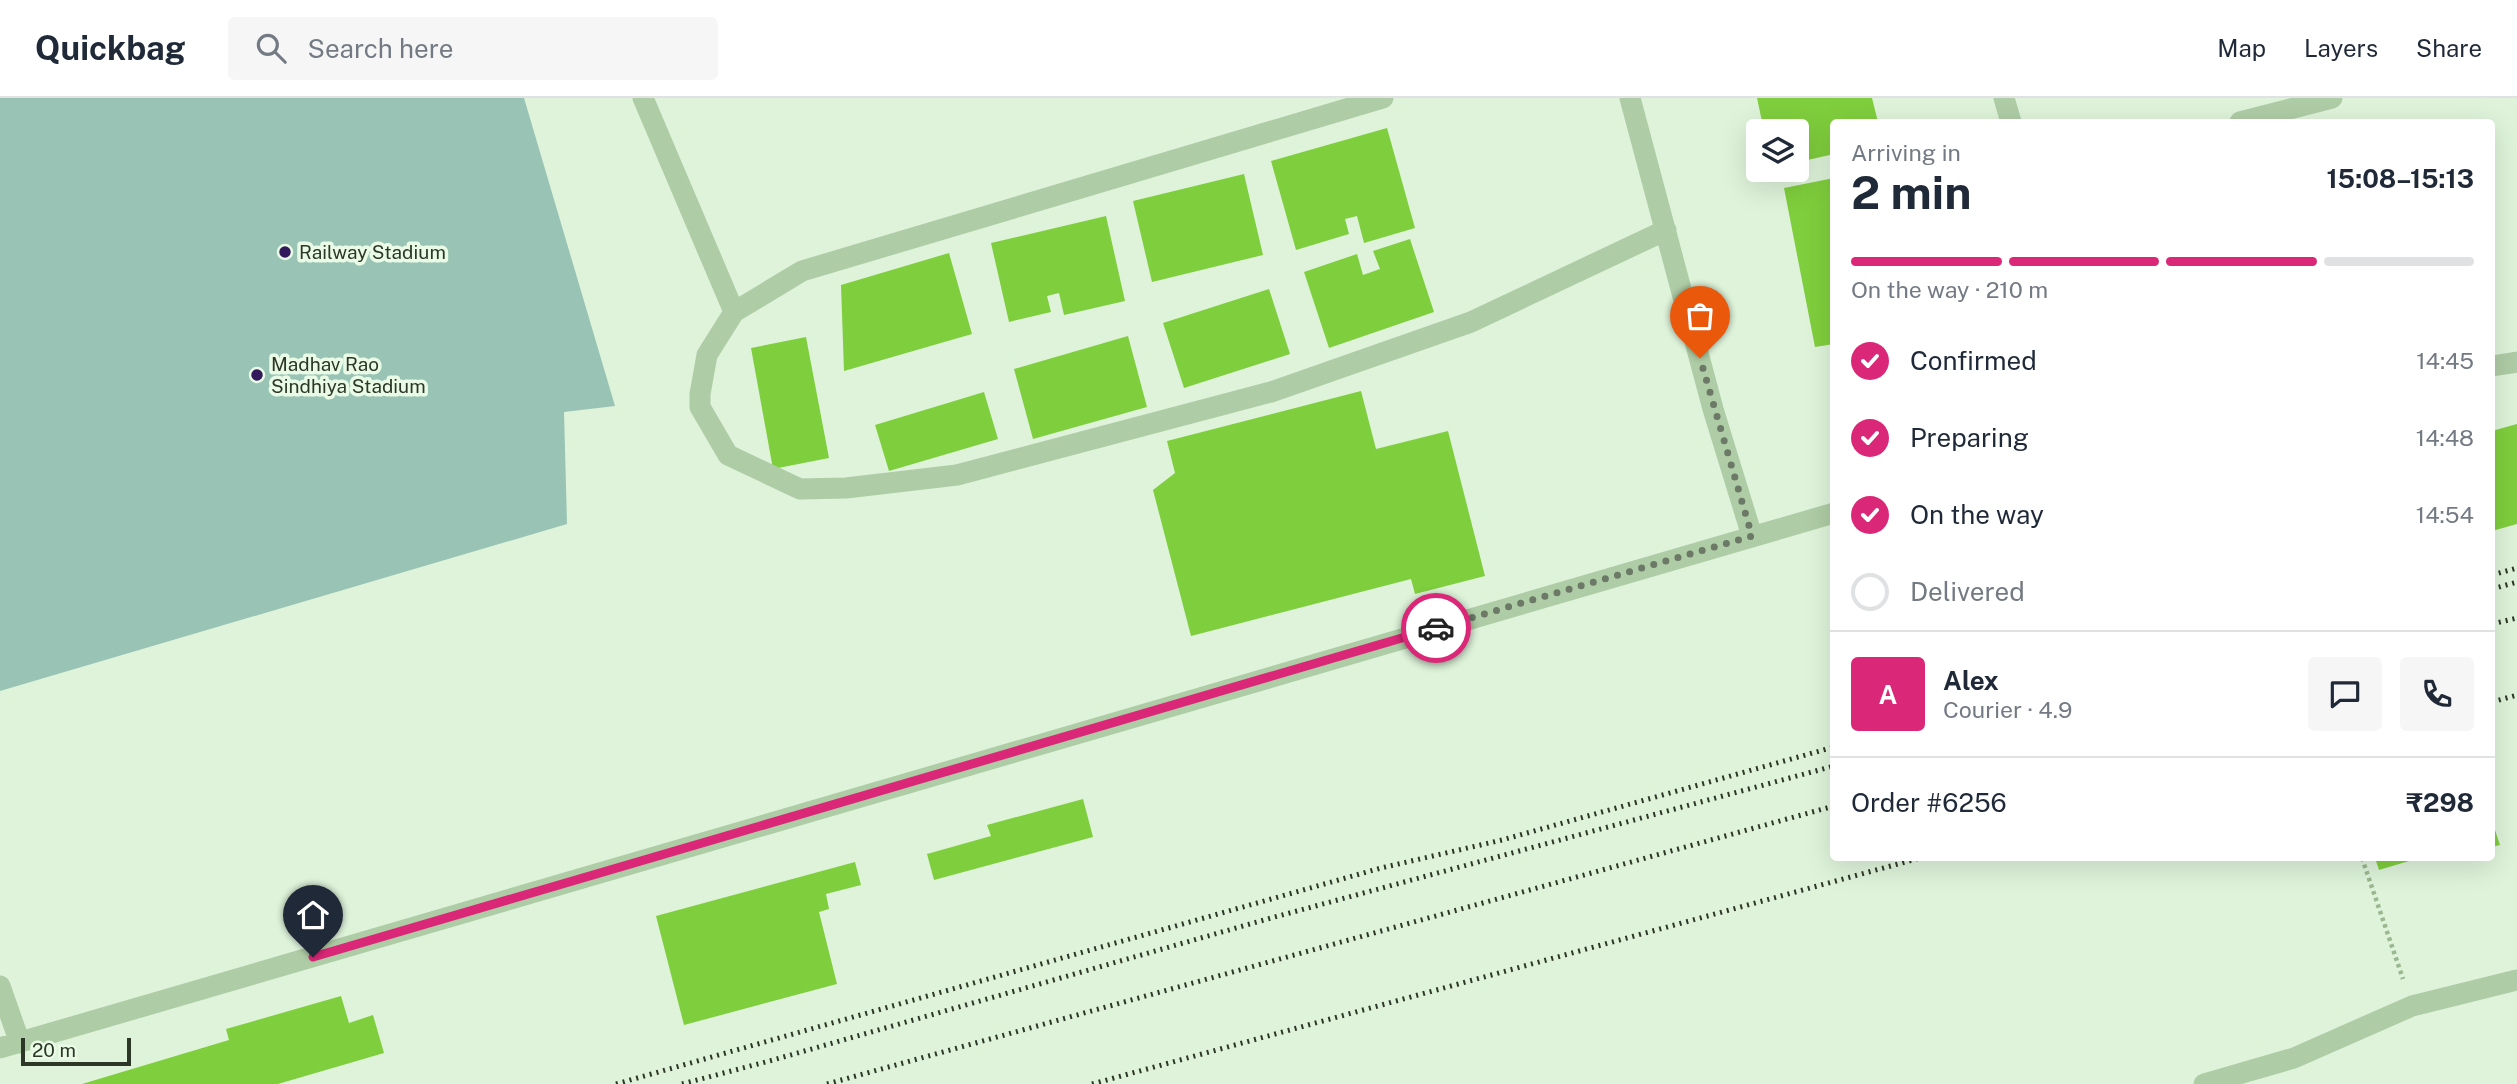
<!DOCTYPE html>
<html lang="en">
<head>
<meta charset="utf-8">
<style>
  body { margin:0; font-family:"Public Sans",sans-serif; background:#f6f6f7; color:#1f2937; height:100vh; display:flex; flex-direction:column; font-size:26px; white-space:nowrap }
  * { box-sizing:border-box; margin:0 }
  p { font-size:23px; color:#747a83 }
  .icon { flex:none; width:38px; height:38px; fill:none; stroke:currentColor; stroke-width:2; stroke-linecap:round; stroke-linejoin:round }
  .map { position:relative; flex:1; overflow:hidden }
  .panel { position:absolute; left:1830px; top:21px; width:665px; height:742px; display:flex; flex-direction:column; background:#fff; border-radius:7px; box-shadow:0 7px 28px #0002 }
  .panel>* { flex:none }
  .fabs { position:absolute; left:1746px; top:21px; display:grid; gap:14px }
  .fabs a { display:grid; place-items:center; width:63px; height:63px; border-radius:7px; background:#fff; box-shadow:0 7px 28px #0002; font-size:35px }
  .scale { position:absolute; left:21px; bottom:18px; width:110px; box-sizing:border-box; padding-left:7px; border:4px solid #2d3727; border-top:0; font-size:19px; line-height:24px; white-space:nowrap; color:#2d3727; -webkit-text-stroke:5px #e9fbe6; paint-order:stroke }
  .pin { position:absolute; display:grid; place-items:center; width:60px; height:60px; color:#fff; margin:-72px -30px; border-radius:50% 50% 50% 0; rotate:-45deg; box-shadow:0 0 7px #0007 }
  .pin .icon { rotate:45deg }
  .courier { position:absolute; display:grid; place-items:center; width:70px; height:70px; margin:-35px; border:5px solid #db2777; border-radius:50%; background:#fff; color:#222; box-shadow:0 2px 9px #0007 }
  .summary em { font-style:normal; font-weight:700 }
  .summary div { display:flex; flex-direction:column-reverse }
  .summary { display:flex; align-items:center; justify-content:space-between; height:119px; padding:0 21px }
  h1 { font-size:46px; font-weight:700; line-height:52px }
  .bar { display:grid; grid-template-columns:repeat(4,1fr); gap:10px 7px; align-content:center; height:84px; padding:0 21px }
  .bar i { height:9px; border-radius:5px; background:#e0e1e3 }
  .bar .selected { background:#db2777 }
  .bar p { grid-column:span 4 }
  .line { display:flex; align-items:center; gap:18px; padding:0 21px; border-top:2px solid #e0e1e3 }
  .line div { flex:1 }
  .round { display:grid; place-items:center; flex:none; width:74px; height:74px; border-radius:7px; background:#f6f6f7 }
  ol { padding:0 21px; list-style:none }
  li { display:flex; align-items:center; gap:21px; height:77px }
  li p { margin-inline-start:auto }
  li .icon { padding:7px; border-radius:50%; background:#db2777; color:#fff; stroke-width:4 }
  li:last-child { color:#747a83 }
  li i { width:38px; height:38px; border:4px solid #e0e1e3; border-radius:50% }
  header { display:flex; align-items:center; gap:42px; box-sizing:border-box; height:98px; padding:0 35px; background:#fff; border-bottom:2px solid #e0e1e3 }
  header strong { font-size:33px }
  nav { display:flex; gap:38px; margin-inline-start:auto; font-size:24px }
  .search { width:490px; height:63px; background:#f6f6f7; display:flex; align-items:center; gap:18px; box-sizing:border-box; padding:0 24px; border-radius:7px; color:#747a83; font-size:26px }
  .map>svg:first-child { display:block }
  .green { fill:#99c3b4 }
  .building { fill:#7fce3d }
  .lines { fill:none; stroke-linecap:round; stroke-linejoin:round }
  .path { stroke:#9ab88f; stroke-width:4.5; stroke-dasharray:3.5 3.5; stroke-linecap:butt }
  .minor { stroke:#aecca5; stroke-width:21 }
  .rail { stroke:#2d3727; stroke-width:5; stroke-dasharray:2 5; stroke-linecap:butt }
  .done { stroke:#6b7966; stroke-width:7; stroke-dasharray:0 12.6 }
  .route { stroke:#db2777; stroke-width:9 }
  .poi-dot { fill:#31195b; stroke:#e9fbe6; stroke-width:2.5 }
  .labels { text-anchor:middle; stroke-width:7; stroke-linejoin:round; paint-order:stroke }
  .poi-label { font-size:19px; fill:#2d3727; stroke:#e9fbe6; text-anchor:start }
</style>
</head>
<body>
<header>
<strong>Quickbag</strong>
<div class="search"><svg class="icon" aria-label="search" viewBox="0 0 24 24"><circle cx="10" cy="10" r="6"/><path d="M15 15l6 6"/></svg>Search here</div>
<nav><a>Map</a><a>Layers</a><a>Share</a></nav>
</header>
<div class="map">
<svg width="2517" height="986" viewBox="0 0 2517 986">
  <rect width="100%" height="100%" fill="#def3da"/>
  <path class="green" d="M 0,0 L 524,0 L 615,308 L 564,314 L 567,426 L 0,593 Z"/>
  <path class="building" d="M 1757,0 L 1872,0 L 1878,24 L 1834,24 L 1834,56 L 1799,64 L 1803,73 L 1775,80 L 1773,72 L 1797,72 L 1797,33 L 1764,33 Z
    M 1387,30 L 1415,130 L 1364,145 L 1357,118 L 1345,121 L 1349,136 L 1296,152 L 1271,63 Z
    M 1244,76 L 1263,157 L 1152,184 L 1133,103 Z
    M 1834,80 L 1834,246 L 1815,249 L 1784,90 Z
    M 1106,118 L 1125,203 L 1064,217 L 1059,195 L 1047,198 L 1051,214 L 1009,224 L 991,145 Z
    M 1410,141 L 1434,214 L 1329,250 L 1304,174 L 1357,156 L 1363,177 L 1380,171 L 1373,153 Z
    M 949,155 L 972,236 L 844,273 L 841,187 Z
    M 1269,191 L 1290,256 L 1184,290 L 1163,225 Z
    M 1128,238 L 1147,309 L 1033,341 L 1014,271 Z
    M 806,239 L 829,360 L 773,371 L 751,250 Z
    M 1361,293 L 1376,351 L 1448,333 L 1485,478 L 1415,496 L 1411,481 L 1191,538 L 1153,392 L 1175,375 L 1167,343 Z
    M 984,294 L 998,341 L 889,373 L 875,327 Z
    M 2517,326 L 2517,426 L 2492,433 L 2492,333 Z
    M 1083,701 L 1093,739 L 934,782 L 927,756 L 991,738 L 987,727 Z
    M 2492,723 L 2500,747 L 2492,749 Z
    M 2375,760 L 2419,760 L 2379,772 Z
    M 855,764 L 861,787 L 826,796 L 829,811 L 819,814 L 837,886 L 684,927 L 656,818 Z
    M 341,898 L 349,925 L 373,917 L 384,955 L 278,986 L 82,986 L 229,942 L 226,931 Z"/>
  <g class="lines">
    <path class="path" d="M 2362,760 L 2403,881"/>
    <path class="minor" d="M 643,0 L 734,214
      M 1383,0 L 802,173 L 734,214 L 707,257 L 700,296 L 700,309 L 728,357 L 800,391 L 846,390 L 957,377 L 1271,294 L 1471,224 L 1666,132
      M 1630,0 L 1713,311 L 1752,438
      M 2004,0 L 2011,24
      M 2240,24 L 2332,0
      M 2492,268 L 2517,264
      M 0,888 L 20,945
      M 0,950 L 1834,415
      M 2204,986 L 2294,960 L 2412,908 L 2517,882"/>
    <path class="rail" d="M 2492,477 L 2517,470
      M 2492,491 L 2517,484
      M 2492,526 L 2517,520
      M 2492,604 L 2517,597
      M 616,986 L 1381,770 L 1502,742 L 1834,649
      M 682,986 L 773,962 L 1271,820 L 1834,668
      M 827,986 L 1834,708
      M 1092,986 L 1920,760"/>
  </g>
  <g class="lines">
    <path class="done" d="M 1436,530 L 1752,438 L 1700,260"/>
    <path class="route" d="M 313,859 L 1436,530"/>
  </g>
  <g class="poi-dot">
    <circle cx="285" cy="154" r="7"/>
    <circle cx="257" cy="277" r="7"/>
  </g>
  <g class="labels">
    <g class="poi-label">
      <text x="299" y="161">Railway Stadium</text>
      <text x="271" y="273">Madhav Rao<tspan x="271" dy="22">Sindhiya Stadium</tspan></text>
    </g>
  </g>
</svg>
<div class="fabs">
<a><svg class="icon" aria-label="layers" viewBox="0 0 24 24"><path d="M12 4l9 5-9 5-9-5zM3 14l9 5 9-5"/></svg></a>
</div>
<div class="scale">20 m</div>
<div class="pin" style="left:1700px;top:260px;background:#ea580c"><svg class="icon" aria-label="bag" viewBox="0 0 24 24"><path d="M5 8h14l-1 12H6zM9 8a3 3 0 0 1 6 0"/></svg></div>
<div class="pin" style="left:313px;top:859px;background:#1f2937"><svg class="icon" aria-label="home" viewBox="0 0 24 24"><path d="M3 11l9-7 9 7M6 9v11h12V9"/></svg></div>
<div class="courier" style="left:1436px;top:530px"><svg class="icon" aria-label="car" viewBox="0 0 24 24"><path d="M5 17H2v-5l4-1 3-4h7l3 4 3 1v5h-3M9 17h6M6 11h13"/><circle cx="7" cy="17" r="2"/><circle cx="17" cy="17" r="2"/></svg></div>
<section class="panel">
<div class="summary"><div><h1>2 min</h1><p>Arriving in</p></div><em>15:08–15:13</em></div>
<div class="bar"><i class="selected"></i><i class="selected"></i><i class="selected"></i><i></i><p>On the way · 210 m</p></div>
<ol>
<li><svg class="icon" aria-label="check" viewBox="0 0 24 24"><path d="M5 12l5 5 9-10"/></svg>Confirmed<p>14:45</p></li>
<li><svg class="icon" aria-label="check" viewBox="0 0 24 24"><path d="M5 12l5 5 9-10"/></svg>Preparing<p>14:48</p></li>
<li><svg class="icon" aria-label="check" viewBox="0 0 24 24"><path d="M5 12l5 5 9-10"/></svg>On the way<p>14:54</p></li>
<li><i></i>Delivered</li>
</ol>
<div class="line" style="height:126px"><b class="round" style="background:#db2777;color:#fff">A</b><div><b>Alex</b><p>Courier · 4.9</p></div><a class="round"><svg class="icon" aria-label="chat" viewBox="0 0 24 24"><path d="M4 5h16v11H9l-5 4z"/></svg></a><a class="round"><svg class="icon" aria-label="phone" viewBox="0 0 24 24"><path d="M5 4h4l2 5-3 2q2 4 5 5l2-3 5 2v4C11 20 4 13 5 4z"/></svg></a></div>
<div class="line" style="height:91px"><div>Order #6256</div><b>₹298</b></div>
</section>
</div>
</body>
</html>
